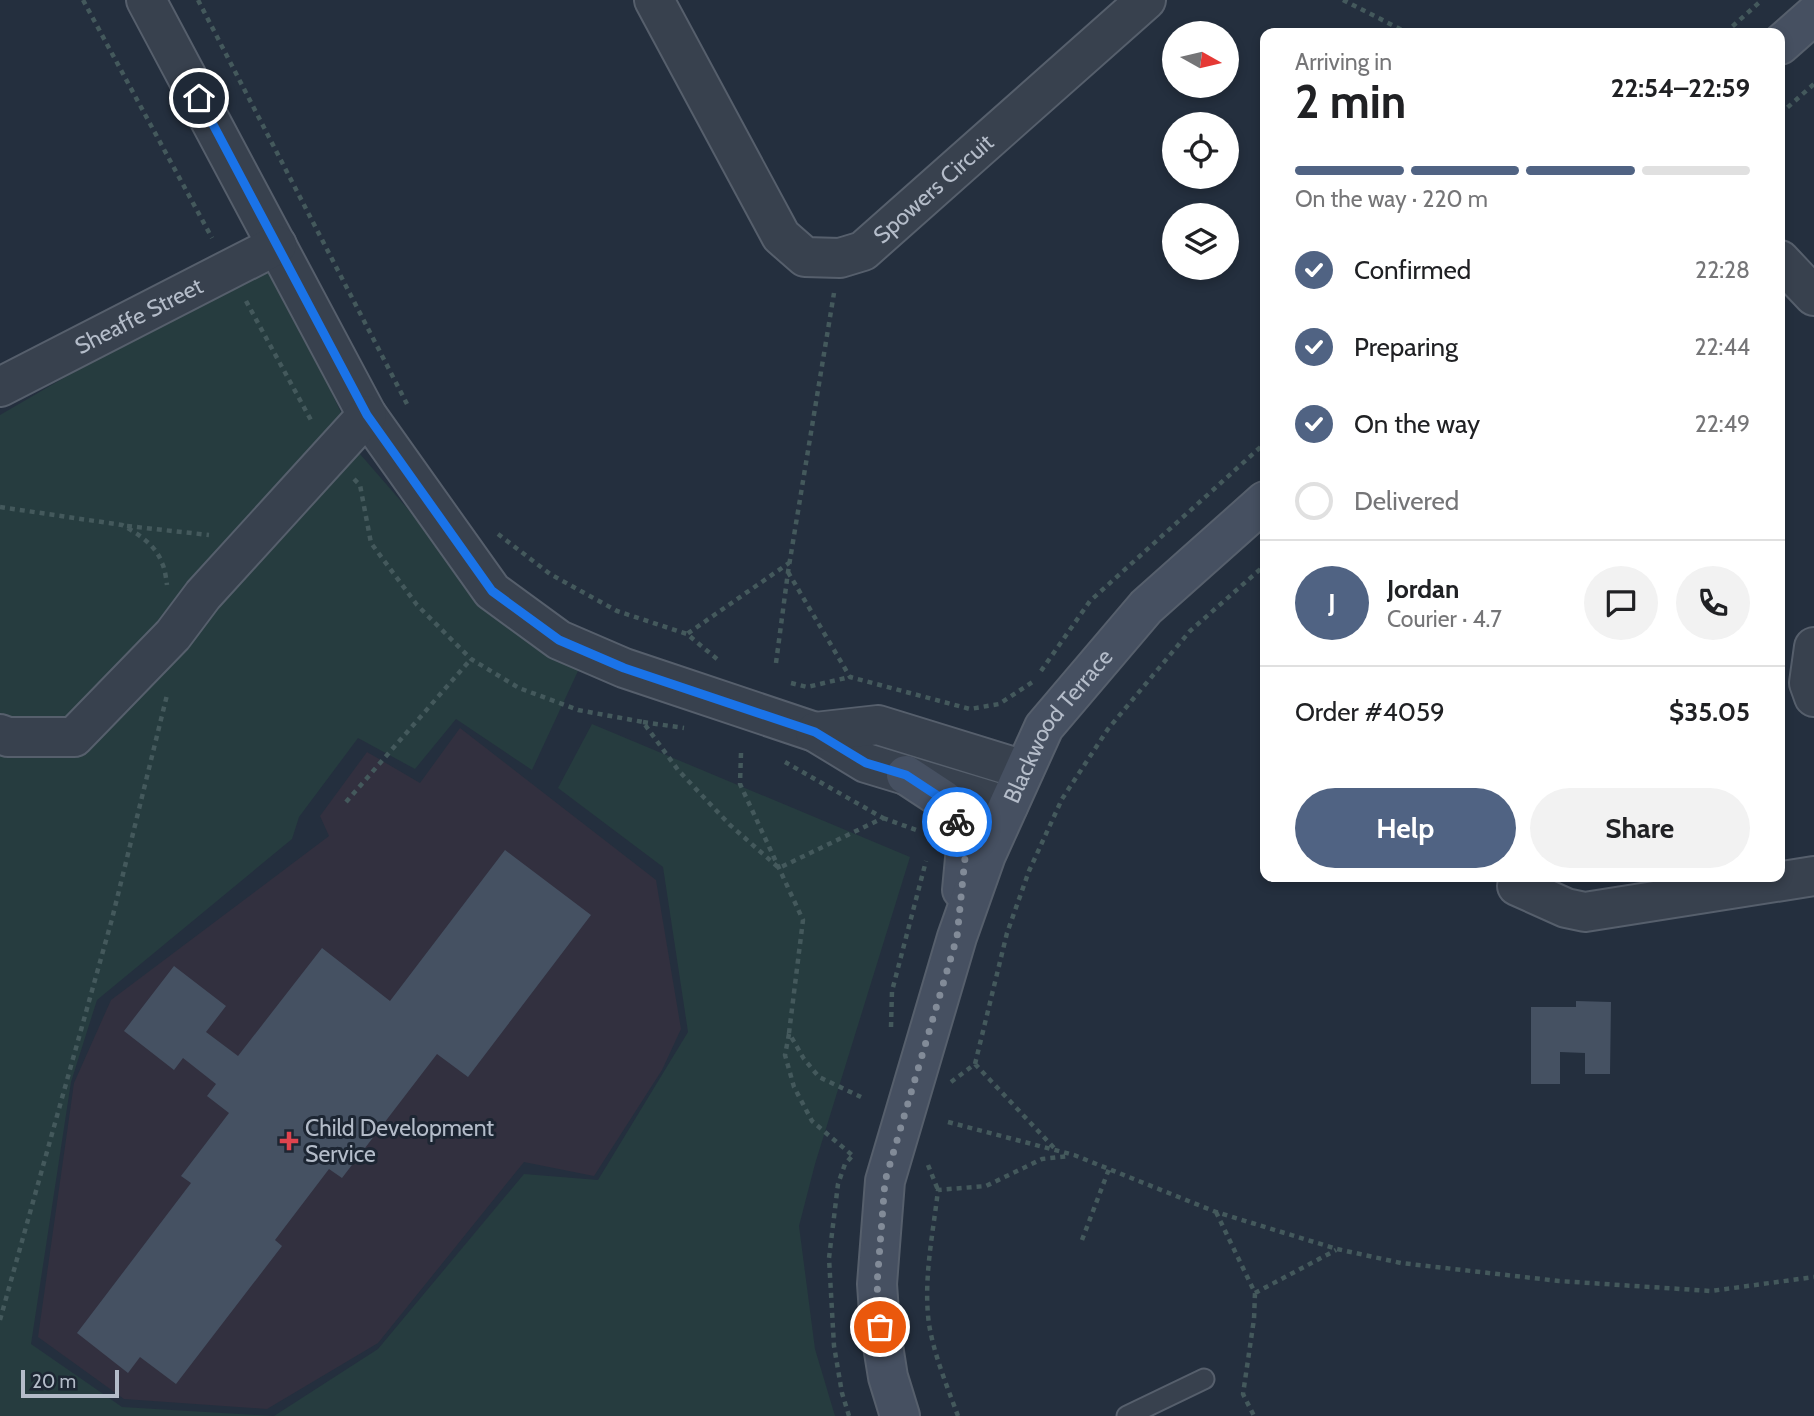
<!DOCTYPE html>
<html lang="en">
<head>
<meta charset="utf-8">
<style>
  body { margin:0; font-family:Cabin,sans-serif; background:#f2f2f2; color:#202124; height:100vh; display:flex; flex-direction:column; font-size:26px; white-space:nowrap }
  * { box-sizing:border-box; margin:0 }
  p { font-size:23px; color:#757577 }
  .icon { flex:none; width:38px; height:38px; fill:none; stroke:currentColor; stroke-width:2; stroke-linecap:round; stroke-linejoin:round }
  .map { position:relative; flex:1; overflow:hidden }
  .sheet { position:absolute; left:1260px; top:28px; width:525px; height:854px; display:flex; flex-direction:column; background:#fff; border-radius:14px; box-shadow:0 4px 10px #0003 }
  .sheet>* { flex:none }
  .needle { width:46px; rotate:98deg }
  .controls { position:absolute; left:1162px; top:21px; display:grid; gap:14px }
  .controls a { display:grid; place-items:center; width:77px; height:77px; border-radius:50%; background:#fff; box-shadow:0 4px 10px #0003; font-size:35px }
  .scale { position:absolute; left:21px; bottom:18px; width:98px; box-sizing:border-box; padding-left:7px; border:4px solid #b4bcc9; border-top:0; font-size:19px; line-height:24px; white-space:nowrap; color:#b4bcc9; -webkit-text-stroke:5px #1d2633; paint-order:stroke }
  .pin { position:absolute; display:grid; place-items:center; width:60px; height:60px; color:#fff; margin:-30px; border:4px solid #fff; border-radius:50%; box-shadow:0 2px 7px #0007 }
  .courier { position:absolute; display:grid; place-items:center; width:70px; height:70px; margin:-35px; border:5px solid #1a73e8; border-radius:50%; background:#fff; color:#222; box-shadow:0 2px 9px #0007 }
  .headline em { font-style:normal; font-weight:800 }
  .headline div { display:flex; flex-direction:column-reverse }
  .headline { display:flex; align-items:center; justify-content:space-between; height:119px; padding:0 35px }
  h1 { font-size:46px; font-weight:800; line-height:52px }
  .bar { display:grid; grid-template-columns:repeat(4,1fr); gap:10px 7px; align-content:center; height:84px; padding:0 35px }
  .bar i { height:9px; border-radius:5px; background:#e0e0e0 }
  .bar .current { background:#506383 }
  .bar p { grid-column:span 4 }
  .line { display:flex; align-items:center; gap:18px; padding:0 35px; border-top:2px solid #e0e0e0 }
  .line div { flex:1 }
  .round { display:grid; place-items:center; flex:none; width:74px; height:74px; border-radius:37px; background:#f2f2f2 }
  ol { padding:0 35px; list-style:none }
  li { display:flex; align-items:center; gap:21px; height:77px }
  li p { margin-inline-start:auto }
  li .icon { padding:7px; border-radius:50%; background:#506383; color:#fff; stroke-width:4 }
  li:last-child { color:#757577 }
  li i { width:38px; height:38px; border:4px solid #e0e0e0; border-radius:50% }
  .button { display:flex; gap:14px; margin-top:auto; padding:14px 35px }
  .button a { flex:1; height:80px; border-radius:42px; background:#506383; color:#fff; font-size:28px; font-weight:800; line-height:80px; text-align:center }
  .button a+a { background:#f2f2f2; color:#202124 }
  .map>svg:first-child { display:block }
  .medical { fill:#32303f }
  .green { fill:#263c3f }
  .building { fill:#455162 }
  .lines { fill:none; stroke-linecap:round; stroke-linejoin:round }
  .lane-casing { stroke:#565f6c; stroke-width:23 }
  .street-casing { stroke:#565f6c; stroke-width:42 }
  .secondary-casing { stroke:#565f6c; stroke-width:42 }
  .path { stroke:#44595c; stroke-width:4.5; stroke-dasharray:5 5; stroke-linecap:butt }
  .lane { stroke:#38414e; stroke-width:19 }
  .street { stroke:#38414e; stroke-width:38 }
  .secondary { stroke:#465061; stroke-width:38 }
  .done { stroke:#828b98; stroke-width:7; stroke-dasharray:0 12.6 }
  .route { stroke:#1a73e8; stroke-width:9 }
  .health-dot { fill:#e0444e; stroke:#1d2633; stroke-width:2.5 }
  .labels { text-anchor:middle; stroke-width:6; stroke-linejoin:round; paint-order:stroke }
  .street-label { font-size:23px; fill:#b4bcc9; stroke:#1d2633 }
  .poi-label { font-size:23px; fill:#b4bcc9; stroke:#1d2633; text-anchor:start }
</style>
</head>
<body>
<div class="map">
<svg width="1814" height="1416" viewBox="0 0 1814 1416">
  <rect width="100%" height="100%" fill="#242f3e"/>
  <path class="medical" d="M 460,728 L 656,880 L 681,1029 L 662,1070 L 594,1176 L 524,1162 L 378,1343 L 267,1409 L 124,1399 L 38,1337 L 74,1083 L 111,1000 L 329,836 L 320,816 L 367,752 L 420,783 Z"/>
  <path class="green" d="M 265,261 L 325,378 L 360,454 L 487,600 L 578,671 L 532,770 L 456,719 L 415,769 L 358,738 L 299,817 L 292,839 L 97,1000 L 71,1082 L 31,1344 L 122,1407 L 274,1416 L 378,1349 L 524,1174 L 598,1180 L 688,1032 L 663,867 L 558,788 L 592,724 L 910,857 L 815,1164 L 799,1226 L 815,1349 L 835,1416 L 0,1416 L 0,415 Z"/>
  <path class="building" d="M 505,850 L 591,915 L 468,1077 L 437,1054 L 342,1178 L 329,1169 L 275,1240 L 282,1246 L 176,1384 L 140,1357 L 128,1373 L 77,1333 L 191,1183 L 181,1176 L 229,1113 L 207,1096 L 216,1084 L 183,1058 L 174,1070 L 124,1031 L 174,966 L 226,1006 L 206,1032 L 238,1056 L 322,948 L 390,1001 Z
    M 1576,1001 L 1611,1002 L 1610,1074 L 1585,1074 L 1585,1053 L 1560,1052 L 1560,1084 L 1531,1084 L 1531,1007 L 1576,1007 Z"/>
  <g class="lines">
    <g class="lane-casing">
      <path id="lane" d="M 1127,1416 L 1204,1379"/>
    </g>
    <g class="street-casing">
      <g id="street">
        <path d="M 146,0 L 367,415 L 492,591 L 559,640 L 624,668 L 815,732 L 866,763 L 1008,806"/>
        <path id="s1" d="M 654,0 L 781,236 L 805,257 L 840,258 L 863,251 L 1146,0"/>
        <path d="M 1780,260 L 1814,296"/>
        <path id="s2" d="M 0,387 L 277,245"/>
        <path d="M 1814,647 L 1809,683 L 1814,697"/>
        <path d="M 815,732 L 878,725 L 1024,770"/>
        <path d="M 0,734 L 8,737 L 74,737 L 173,635 L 203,595 L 367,415"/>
        <path d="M 1517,886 L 1566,908 L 1585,912 L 1814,876"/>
      </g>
    </g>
    <g class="secondary-casing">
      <g id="secondary">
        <path d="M 1780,45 L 1814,15"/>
        <path d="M 906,775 L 944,800 L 956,821 L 966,848 L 962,890"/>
        <path id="s3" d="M 900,1416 L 888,1377 L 880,1327 L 877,1284 L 885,1181 L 957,937 L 986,855 L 1044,727 L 1146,607 L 1265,501"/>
      </g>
    </g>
    <path class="path" d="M 83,0 L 212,238
      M 198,0 L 407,404
      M 1343,0 L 1408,33
      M 1725,33 L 1762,0
      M 1780,114 L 1814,84
      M 246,301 L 312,422
      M 354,479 L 360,485 L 371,543 L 417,605 L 471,659 L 519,688 L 578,710 L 643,722 L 678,770 L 730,825 L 779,868 L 883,818 L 785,762
      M 0,507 L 122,525 C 137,533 156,545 162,563 C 165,569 166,578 167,585
      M 127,526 L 209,535
      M 498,534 L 550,574 L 617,611 L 687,634
      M 788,572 L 850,677 L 970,709 L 999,704 L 1034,681
      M 717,659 L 687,634 L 789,563
      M 776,663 L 788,572 L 834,293
      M 1041,671 L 1090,601 L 1265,443
      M 791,683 L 807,687 L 850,677
      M 643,722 L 684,728
      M 741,753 L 740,784 L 803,920 L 789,1033 L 804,1059 L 819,1077 L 861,1097
      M 346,802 L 471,659
      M 883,818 L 919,831
      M 891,1027 L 892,991 L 926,861
      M 789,1034 L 785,1055 L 794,1087 L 812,1121 L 852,1155
      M 975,1064 L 1056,1150
      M 951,1082 L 975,1064 L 1007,933 L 1029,871 L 1062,799 L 1108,729 L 1190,631 L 1265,565
      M 948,1122 L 1074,1155 L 1216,1212 L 1337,1249 L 1401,1263 L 1559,1281 L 1711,1291 L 1814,1277
      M 928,1165 L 938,1190
      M 1216,1212 L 1255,1293 L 1254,1319 L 1243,1394 L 1254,1416
      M 1082,1240 L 1109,1169
      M 1255,1293 L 1336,1250
      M 0,1320 L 112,919 L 167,695
      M 849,1416 L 842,1393 L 834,1346 L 829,1258 L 838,1184 L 845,1164 L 854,1154
      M 958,1416 C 947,1386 934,1355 929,1324 C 923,1280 933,1234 938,1190 L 986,1186 L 1042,1159 L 1069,1156"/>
    <use href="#lane" class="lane"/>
    <use href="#street" class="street"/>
    <use href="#secondary" class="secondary"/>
  </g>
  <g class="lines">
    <path class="done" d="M 880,1327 L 877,1284 L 885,1181 L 957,937 L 966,848 L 957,822"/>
    <path class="route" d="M 199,98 L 367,415 L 492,591 L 559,640 L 624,668 L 815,732 L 866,763 L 906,775 L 944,800 L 957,822"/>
  </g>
  <path class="health-dot" d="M285.5 1130.5h7v7h7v7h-7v7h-7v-7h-7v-7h7z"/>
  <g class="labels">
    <g class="street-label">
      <text dy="8" stroke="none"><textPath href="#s1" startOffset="453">Spowers Circuit</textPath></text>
      <text dy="8" stroke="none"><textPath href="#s2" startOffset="156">Sheaffe Street</textPath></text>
      <text dy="8" stroke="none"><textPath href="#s3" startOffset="728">Blackwood Terrace</textPath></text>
    </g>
    <g class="poi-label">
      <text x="305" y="1136">Child Development<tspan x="305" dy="26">Service</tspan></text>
    </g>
  </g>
</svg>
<div class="controls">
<a><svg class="needle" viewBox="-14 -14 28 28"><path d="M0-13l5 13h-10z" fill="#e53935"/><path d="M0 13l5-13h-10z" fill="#757577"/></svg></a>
<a><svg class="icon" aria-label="locate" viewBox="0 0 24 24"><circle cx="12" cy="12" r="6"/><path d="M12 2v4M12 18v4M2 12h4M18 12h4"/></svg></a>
<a><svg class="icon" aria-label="layers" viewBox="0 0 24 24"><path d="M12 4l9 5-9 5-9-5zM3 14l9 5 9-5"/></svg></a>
</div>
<div class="scale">20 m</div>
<div class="pin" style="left:880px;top:1327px;background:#ea580c"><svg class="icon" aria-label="bag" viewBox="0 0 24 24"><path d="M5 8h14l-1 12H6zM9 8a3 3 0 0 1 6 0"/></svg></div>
<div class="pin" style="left:199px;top:98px;background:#1f2937"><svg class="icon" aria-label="home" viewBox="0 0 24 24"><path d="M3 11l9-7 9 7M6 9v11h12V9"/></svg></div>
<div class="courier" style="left:957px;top:822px"><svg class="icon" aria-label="bike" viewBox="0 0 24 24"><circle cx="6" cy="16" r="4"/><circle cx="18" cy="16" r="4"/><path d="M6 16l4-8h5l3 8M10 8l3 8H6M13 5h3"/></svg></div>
<section class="sheet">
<div class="headline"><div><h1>2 min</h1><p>Arriving in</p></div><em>22:54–22:59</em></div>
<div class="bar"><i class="current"></i><i class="current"></i><i class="current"></i><i></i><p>On the way · 220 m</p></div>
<ol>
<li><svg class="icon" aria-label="check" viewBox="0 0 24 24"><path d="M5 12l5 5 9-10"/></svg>Confirmed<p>22:28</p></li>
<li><svg class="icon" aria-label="check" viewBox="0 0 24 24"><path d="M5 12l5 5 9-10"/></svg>Preparing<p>22:44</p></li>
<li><svg class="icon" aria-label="check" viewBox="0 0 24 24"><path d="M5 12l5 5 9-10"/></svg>On the way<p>22:49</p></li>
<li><i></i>Delivered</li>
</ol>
<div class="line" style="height:126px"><b class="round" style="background:#506383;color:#fff">J</b><div><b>Jordan</b><p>Courier · 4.7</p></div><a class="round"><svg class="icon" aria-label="chat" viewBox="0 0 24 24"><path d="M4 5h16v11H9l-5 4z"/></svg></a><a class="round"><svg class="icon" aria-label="phone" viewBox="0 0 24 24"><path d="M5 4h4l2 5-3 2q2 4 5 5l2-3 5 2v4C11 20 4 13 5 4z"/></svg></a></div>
<div class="line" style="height:91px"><div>Order #4059</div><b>$35.05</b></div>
<div class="button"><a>Help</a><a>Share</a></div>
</section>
</div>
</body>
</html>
